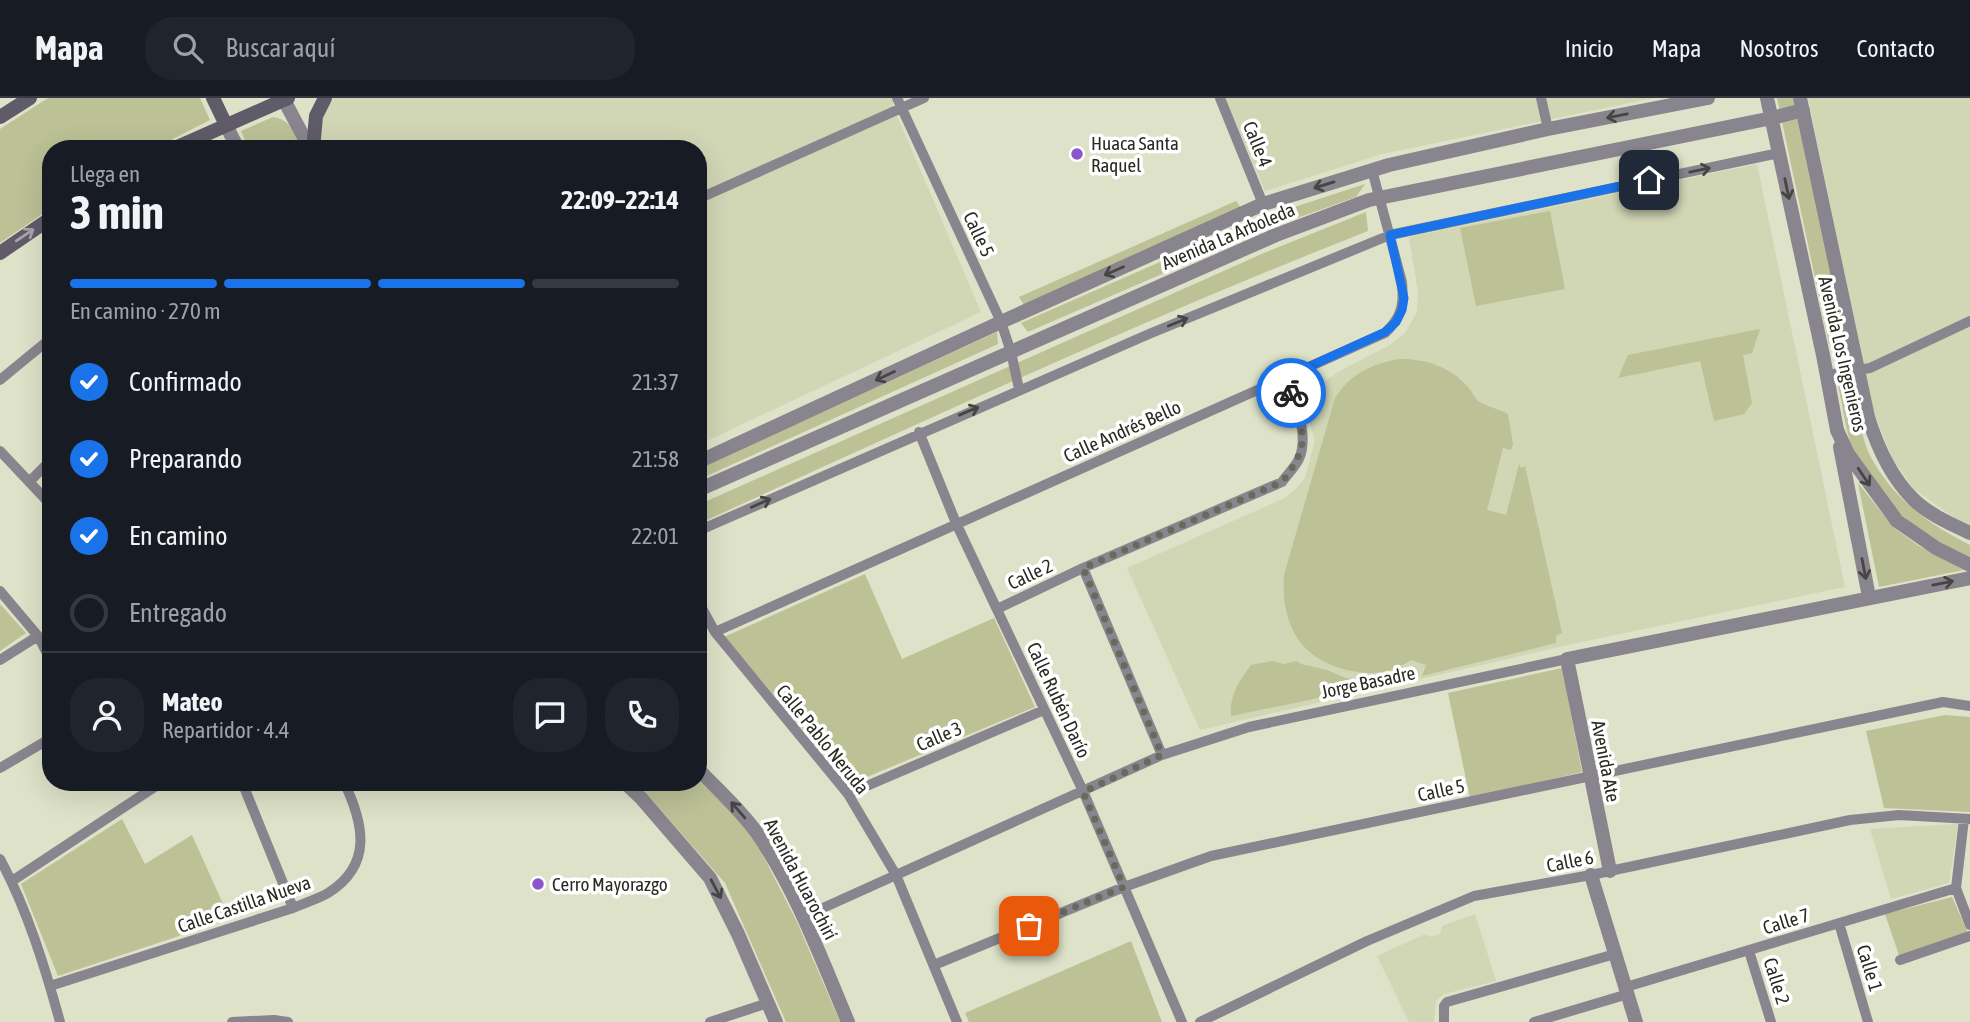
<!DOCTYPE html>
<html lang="es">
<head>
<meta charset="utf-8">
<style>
  body { margin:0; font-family:"Asap Condensed",sans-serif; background:#20242c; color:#f1f3f6; height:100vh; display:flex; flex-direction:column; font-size:26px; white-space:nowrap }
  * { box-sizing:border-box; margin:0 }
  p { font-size:23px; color:#9ea1a6 }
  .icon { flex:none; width:38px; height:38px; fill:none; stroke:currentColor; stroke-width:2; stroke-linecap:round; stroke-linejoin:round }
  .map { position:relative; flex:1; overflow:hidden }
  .sheet { position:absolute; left:42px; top:42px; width:665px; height:651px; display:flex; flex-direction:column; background:#171b24; border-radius:28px; box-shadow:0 7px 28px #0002 }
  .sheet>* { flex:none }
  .pin { position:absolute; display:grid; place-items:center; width:60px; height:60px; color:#fff; margin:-30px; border-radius:14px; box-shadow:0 4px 10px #0006 }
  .courier { position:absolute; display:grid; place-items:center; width:70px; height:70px; margin:-35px; border:5px solid #1a73e8; border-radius:50%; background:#fff; color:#222; box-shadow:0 2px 9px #0007 }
  .overview em { font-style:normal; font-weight:700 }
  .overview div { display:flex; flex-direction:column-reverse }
  .overview { display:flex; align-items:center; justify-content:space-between; height:119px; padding:0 28px }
  h1 { font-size:46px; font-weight:700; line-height:52px }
  .bar { display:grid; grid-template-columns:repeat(4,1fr); gap:10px 7px; align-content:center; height:84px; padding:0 28px }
  .bar i { height:9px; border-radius:5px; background:#363941 }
  .bar .active { background:#1a73e8 }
  .bar p { grid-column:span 4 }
  .line { display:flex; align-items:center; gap:18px; padding:0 28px; border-top:2px solid #363941 }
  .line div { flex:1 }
  .round { display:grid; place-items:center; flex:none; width:74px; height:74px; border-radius:28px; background:#20242c }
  ol { padding:0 28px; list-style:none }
  li { display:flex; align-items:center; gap:21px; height:77px }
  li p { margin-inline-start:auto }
  li .icon { padding:7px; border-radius:50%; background:#1a73e8; color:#fff; stroke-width:4 }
  li:last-child { color:#9ea1a6 }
  li i { width:38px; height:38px; border:4px solid #363941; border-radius:50% }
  header { display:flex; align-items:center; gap:42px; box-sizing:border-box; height:98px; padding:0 35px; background:#171b24; border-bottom:2px solid #363941 }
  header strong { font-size:33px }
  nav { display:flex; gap:38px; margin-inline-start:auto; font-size:24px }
  .search { width:490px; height:63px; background:#20242c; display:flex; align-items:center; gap:18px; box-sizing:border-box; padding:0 24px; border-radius:28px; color:#9ea1a6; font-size:26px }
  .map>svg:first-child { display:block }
  .built { fill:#d1d6b5 }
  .green { fill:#bcc196 }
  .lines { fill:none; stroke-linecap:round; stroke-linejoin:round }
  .minor { stroke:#88858f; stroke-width:10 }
  .tertiary { stroke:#88858f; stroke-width:14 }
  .secondary { stroke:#605b69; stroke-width:14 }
  .oneway { stroke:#464542 }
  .oneway2 { stroke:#a8a5ac }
  .done { stroke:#686a5b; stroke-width:7; stroke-dasharray:0 12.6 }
  .route { stroke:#1a73e8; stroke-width:9 }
  .poi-dot { fill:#8b55cd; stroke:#fff; stroke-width:2.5 }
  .labels { text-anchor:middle; stroke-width:7; stroke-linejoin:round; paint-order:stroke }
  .poi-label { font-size:19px; fill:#292a21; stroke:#fff; text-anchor:start }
  .street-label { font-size:19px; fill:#292a21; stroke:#fff }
</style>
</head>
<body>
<header>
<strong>Mapa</strong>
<div class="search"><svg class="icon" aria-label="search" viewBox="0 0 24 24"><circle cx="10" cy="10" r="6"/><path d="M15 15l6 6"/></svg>Buscar aquí</div>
<nav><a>Inicio</a><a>Mapa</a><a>Nosotros</a><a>Contacto</a></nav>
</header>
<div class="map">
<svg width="1970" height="924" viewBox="0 0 1970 924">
  <rect width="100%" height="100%" fill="#dee2c8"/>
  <path class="built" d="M 333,0 L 905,0 L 892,6 L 981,214 L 698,347 L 698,51 L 321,51 L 320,31 L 327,6 Z
    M 1225,0 L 1653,0 L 1382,56 L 1265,93 Z
    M 1808,0 L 1970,0 L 1970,427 L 1956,421 L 1914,391 L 1893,362 L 1872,309 Z
    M 1757,66 L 1845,489 L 1572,546 L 1200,632 L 1127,470 L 1285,400 L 1297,390 L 1305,380 L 1315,343 L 1302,297 L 1347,269 L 1390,247 L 1405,235 L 1417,214 L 1418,194 L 1409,139 Z
    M 1958,726 L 1949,785 L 1891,801 L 1870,731 Z
    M 1475,816 L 1496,883 L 1444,896 L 1436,903 L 1434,924 L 1409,924 L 1377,858 L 1425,836 L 1431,839 L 1440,836 L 1442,828 Z"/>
  <path class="green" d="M 48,0 L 200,0 L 210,22 L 153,51 L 51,51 L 51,110 L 0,145 L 0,31 Z
    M 1777,0 L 1793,0 L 1846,243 L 1842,248 L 1834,250 L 1829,246 Z
    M 273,19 C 291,21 294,36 301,51 L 249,51 L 241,33 Z
    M 1365,86 L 1356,99 L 1261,133 L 1028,234 L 1021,225 L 1258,121 Z
    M 1236,103 L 1241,110 L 1024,207 L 1019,199 Z
    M 1550,113 L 1565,191 L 1476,208 L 1460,130 Z
    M 1366,114 L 1368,133 C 1141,222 920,325 698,426 L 698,407 L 1264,155 Z
    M 1760,231 L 1752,255 L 1743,257 L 1752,305 L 1744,316 L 1714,323 L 1700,263 L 1618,280 L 1628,257 Z
    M 997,234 L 998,246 L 698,382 L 698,371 Z
    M 1399,261 C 1426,261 1449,268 1468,289 C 1472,293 1474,299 1478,303 C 1481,306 1501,312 1508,316 L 1513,346 L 1511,352 L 1503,350 L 1487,412 L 1506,417 L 1519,366 L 1521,370 L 1525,368 L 1562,535 L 1556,538 L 1556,545 L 1422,578 L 1426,567 L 1411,562 C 1395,573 1377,577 1358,574 C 1304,567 1280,530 1284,477 L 1335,300 C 1350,276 1371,266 1399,261 Z
    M 1853,284 C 1858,309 1860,341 1873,363 C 1896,403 1930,427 1970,447 L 1970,461 C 1919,435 1877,406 1853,351 C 1845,332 1843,308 1838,288 Z
    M 1858,385 L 1894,430 L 1919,448 L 1964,472 L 1879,489 Z
    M 865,476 L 902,561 L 994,520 L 1035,609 L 850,686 L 724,539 Z
    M 0,506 L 26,535 L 0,553 Z
    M 1272,563 L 1284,566 L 1297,563 L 1301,566 L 1327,572 L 1346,580 L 1375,583 L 1415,577 L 1416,580 L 1231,618 C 1229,598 1239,583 1251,567 Z
    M 1562,570 L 1582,674 L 1470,700 L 1448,595 Z
    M 1945,617 L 1970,619 L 1970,714 L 1884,710 L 1866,633 Z
    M 698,682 L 737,719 L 754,740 L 797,824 L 840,924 L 786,924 L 725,785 L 636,684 L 698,684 Z
    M 122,721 L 145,766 L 192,737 L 229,819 L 173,840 L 58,878 L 21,786 Z
    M 1952,799 L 1969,837 L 1900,860 L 1885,816 Z
    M 1131,843 L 1162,924 L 969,924 L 965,915 Z"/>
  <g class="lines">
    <path class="minor" d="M 897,0 L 1001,224 L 1011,254 L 1019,291
      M 1220,0 L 1263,106
      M 1541,0 L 1548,31
      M 698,101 L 924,0
      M 1827,277 L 1870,270 L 1970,223
      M 0,282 L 51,240
      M 919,334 L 956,425 L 1083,693 L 1182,924
      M 0,353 L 51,407
      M 30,383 L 51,362
      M 698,433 L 1149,236 L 1390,137 L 1779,55
      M 1083,470 L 1162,657
      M 0,493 L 38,538 L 51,563
      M 698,503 L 715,534 L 848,696 L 896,777 L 957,924
      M 997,511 L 1083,470 L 1282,384 C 1287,377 1295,369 1299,361 C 1310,335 1294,305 1286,279
      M 715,534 L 1385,235 C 1402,219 1404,206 1402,184 L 1372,72
      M 0,562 L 38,538
      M 0,670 L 51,640
      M 242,684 L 293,810
      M 848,696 L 1044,612
      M 1964,721 L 1956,790 L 1970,827
      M 0,761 C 27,811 45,869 60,924
      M 12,783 L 162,684
      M 803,819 L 1162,657 L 1249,629 L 1567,561
      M 1839,825 L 1868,924
      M 1749,853 L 1771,924
      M 1900,862 L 1970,838
      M 934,867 L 1124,789 L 1211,758 L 1943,604 L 1970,608
      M 50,888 L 293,810 C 304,805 318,801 328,795 C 373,767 364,726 344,684
      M 1626,889 L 1956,790
      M 232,924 L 274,922 L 288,924
      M 710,924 L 768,905
      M 1200,924 L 1367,843 L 1474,798 L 1591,777 L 1850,722 L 1899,717 L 1970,721
      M 1444,924 L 1444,908 L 1447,904 L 1615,856
      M 1534,924 L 1628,896"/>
    <path class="tertiary" d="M 1767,0 L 1823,257 L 1837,332 L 1848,356 L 1897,423 L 1936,450 L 1970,467
      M 1800,0 L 1868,319 C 1877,348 1891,379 1913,401 C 1928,416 1951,426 1970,435
      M 284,2 L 310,51
      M 226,27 L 238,51
      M 1840,349 L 1869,499
      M 698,364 L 1001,224 L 1263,106 L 1389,67 L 1548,31 L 1708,0
      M 698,392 L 1276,137 L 1369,102 L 1772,20 L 1803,12
      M 698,671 C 718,692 740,711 757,735 C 796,792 821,860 848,924
      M 624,684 L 641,700 L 710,780 L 738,836 L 776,924
      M 1610,773 L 1567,561 L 1970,480
      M 1591,777 L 1636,924"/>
    <path class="secondary" d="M 213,0 L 226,27
      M 0,19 L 30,0
      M 173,51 L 288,0
      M 313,51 L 316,18 L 325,0
      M 0,155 L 51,120"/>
  </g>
  <defs><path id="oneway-shaft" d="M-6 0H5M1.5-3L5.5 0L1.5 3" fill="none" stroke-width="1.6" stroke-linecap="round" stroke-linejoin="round" transform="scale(1.75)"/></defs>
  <g class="oneway">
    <use href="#oneway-shaft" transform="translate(1617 18) rotate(169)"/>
    <use href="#oneway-shaft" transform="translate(1700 72) rotate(-12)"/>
    <use href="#oneway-shaft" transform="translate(1324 87) rotate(163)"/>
    <use href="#oneway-shaft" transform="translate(1787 91) rotate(78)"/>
    <use href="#oneway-shaft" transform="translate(1114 173) rotate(156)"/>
    <use href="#oneway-shaft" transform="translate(1178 224) rotate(-22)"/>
    <use href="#oneway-shaft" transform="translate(885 278) rotate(155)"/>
    <use href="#oneway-shaft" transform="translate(969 313) rotate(-23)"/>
    <use href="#oneway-shaft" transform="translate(1864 379) rotate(56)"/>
    <use href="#oneway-shaft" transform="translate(761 405) rotate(-24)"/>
    <use href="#oneway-shaft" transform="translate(1864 471) rotate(79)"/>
    <use href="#oneway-shaft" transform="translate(1943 485) rotate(-11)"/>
    <use href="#oneway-shaft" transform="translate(738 712) rotate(-131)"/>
    <use href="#oneway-shaft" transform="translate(716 791) rotate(62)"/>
  </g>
  <use class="oneway2" href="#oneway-shaft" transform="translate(25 137) rotate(-34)"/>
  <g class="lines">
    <path class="done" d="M 1029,828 L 1124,789 L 1083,694 L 1162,657 L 1083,470 L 1282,384 C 1310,347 1305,338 1291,295"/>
    <path class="route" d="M 1291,295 L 1286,279 L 1385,234 L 1396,224 L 1402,212 L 1404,200 L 1390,137 L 1649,82"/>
  </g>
  <g class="poi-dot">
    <circle cx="1077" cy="56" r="7"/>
    <circle cx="538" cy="786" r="7"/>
  </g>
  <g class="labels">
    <g class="poi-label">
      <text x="1091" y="52">Huaca Santa<tspan x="1091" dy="22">Raquel</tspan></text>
      <text x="552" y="793">Cerro Mayorazgo</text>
    </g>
    <g class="street-label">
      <text transform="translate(1258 46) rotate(68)" y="7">Calle 4</text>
      <text transform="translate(979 136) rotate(65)" y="7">Calle 5</text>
      <text transform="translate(1228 138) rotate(-23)" y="7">Avenida La Arboleda</text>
      <text transform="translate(1843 256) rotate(77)" y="7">Avenida Los Ingenieros</text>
      <text transform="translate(1122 333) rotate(-24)" y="7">Calle Andrés Bello</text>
      <text transform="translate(1030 476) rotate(-25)" y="7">Calle 2</text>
      <text transform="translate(1368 584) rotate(-12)" y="7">Jorge Basadre</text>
      <text transform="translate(1059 602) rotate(65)" y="7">Calle Rubén Darío</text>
      <text transform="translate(939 638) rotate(-23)" y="7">Calle 3</text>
      <text transform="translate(823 641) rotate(51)" y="7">Calle Pablo Neruda</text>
      <text transform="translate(1606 663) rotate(79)" y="7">Avenida Ate</text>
      <text transform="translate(1441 692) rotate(-12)" y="7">Calle 5</text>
      <text transform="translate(1570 763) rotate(-11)" y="7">Calle 6</text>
      <text transform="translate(801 781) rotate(62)" y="7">Avenida Huarochirí</text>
      <text transform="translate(244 806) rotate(-19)" y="7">Calle Castilla Nueva</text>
      <text transform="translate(1786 823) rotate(-17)" y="7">Calle 7</text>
      <text transform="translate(1870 870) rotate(73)" y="7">Calle 1</text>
      <text transform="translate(1777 883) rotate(73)" y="7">Calle 2</text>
    </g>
  </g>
</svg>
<div class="pin" style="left:1029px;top:828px;background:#ea580c"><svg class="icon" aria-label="bag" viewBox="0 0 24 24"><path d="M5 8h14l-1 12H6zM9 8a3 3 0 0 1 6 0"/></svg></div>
<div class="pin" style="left:1649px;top:82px;background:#1f2937"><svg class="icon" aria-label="home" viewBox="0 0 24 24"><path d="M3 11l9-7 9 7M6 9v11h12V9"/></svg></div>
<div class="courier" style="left:1291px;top:295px"><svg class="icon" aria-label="bike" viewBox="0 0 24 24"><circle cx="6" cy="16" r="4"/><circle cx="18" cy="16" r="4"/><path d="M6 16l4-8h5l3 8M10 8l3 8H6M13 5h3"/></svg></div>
<section class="sheet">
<div class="overview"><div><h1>3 min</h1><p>Llega en</p></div><em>22:09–22:14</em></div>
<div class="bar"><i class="active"></i><i class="active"></i><i class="active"></i><i></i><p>En camino · 270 m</p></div>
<ol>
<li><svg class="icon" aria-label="check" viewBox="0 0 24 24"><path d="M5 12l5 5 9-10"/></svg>Confirmado<p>21:37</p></li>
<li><svg class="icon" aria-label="check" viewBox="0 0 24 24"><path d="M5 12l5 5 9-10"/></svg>Preparando<p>21:58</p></li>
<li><svg class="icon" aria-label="check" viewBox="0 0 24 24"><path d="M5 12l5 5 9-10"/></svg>En camino<p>22:01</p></li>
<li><i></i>Entregado</li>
</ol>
<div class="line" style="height:126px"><a class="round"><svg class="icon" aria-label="person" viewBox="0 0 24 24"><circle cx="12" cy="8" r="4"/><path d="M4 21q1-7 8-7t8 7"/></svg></a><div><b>Mateo</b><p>Repartidor · 4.4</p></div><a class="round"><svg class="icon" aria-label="chat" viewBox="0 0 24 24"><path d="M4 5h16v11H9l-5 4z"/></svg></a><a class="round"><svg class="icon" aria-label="phone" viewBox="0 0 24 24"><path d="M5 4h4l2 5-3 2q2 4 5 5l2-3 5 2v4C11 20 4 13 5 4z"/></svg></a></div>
</section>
</div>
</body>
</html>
